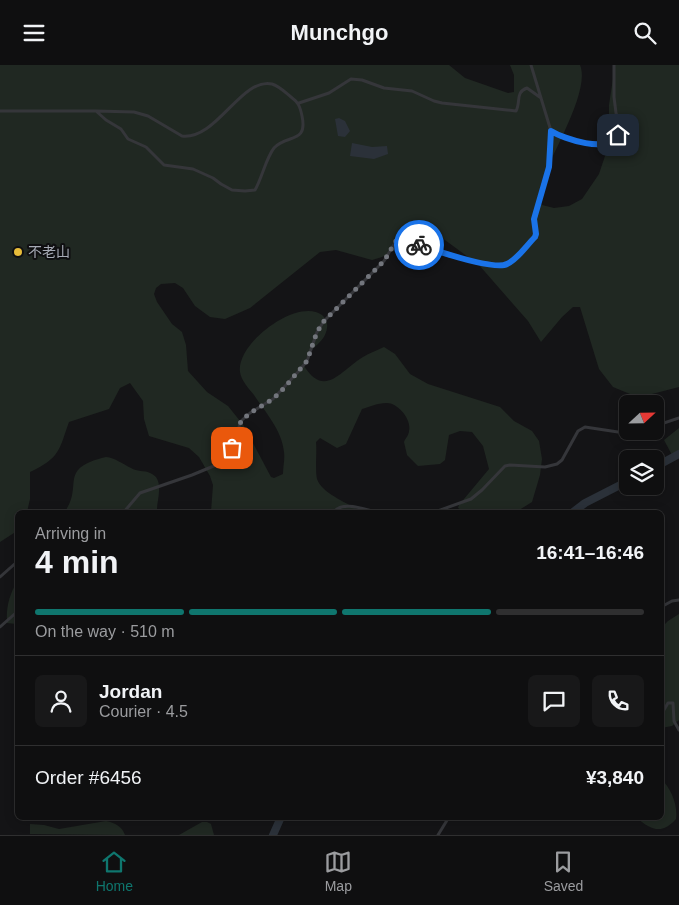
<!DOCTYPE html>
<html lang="en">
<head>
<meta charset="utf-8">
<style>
  body { margin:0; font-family:Arial,"Noto Sans JP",sans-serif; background:#181819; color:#f1f3f6; height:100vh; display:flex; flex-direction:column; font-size:19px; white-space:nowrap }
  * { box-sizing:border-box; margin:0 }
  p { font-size:16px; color:#9b9c9f }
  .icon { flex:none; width:28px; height:28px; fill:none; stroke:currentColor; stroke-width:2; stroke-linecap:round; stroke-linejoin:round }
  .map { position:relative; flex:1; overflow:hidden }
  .details { position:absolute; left:15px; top:445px; width:649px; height:310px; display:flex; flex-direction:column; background:#0f0f10; border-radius:8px; box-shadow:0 2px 12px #0003,0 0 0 1px #2f2f30 }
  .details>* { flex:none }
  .needle { width:32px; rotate:68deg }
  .fabs { position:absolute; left:619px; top:330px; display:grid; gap:10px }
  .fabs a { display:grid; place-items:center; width:45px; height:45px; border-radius:8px; background:#0f0f10; box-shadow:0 2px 12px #0003,0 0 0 1px #2f2f30; font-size:25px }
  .pin { position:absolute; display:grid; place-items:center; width:42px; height:42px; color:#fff; margin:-21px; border-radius:10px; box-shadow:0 2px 8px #0006 }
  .courier { position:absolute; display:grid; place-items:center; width:50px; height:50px; margin:-25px; border:4px solid #1a73e8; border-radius:50%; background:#fff; color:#222; box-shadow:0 1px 6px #0007 }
  .headline em { font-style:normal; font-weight:600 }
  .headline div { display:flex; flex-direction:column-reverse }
  .headline { display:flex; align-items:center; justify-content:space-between; height:85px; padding:0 20px }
  h1 { font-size:32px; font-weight:600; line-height:38px }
  .bar { display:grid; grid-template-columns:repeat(4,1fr); gap:8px 5px; align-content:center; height:60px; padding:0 20px }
  .bar i { height:6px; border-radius:4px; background:#2f2f30 }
  .bar .active { background:#0f766e }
  .bar p { grid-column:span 4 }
  .line { display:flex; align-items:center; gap:12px; padding:0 20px; border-top:1px solid #2f2f30 }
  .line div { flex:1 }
  .round { display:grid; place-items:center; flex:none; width:52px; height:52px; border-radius:8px; background:#181819 }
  header { display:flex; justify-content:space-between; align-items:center; height:65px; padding:0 20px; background:#0f0f10; font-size:22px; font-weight:600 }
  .menu { display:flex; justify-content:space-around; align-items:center; height:70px; border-top:1px solid #2f2f30; background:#0f0f10; font-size:14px; color:#9b9c9f }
  .menu a { display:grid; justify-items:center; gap:2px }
  .menu .active { color:#0f766e }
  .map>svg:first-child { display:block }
  .green { fill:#202822 }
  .water { fill:#2b3139 }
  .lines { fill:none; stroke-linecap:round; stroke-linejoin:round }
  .river { stroke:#2b3139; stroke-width:8 }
  .minor { stroke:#35363a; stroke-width:3 }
  .done { stroke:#73767d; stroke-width:5; stroke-dasharray:0 9 }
  .route { stroke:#1a73e8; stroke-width:6 }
  .poi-dot { fill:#e7bc3a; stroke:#0f0f11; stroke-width:2 }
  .labels { text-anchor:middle; stroke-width:4; stroke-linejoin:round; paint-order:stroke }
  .poi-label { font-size:14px; fill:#a6aab5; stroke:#0f0f11; text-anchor:start }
</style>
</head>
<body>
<header><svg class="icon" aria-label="menu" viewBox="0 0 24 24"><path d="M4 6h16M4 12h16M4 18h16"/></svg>Munchgo<svg class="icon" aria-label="search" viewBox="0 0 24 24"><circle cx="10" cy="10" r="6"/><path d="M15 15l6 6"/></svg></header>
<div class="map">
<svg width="679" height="770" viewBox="0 0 679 770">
  <rect width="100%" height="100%" fill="#141416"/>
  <path class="green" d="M 0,0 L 449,0 L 465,13 L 508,28 L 514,27 L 514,10 L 510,0 L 580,0 C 591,26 550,91 541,119 C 539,124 539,129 537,134 L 542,140 L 554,143 L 569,141 L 582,134 L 599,109 L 609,79 L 609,40 L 615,0 L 679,0 L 679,322 L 652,329 L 630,329 L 613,322 L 599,304 L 580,242 L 573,242 L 562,252 L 541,277 L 528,256 L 479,200 L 434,167 L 412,175 L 382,192 L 372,195 L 336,185 L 320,187 L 250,243 L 225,254 L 210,252 L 195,241 L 183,223 L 175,218 L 161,219 L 156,223 L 154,229 L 157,237 L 172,259 L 182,267 L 186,280 L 188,306 L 207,327 L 228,341 L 244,361 L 271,412 L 274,413 L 283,409 C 283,402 285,394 284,387 C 282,365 265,347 254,330 C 249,324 241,315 240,307 C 236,278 298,232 322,250 C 326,253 328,259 327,263 C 325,277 314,280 308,290 C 306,293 305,298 304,301 C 325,334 341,305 363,292 C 369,288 378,285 384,282 L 395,289 L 410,309 L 428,319 L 500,342 L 514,356 L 532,366 L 539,376 L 542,394 L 540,410 L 532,437 L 516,447 L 465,447 L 458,443 L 459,440 L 489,404 L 483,381 L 472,367 L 460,366 L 449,370 L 445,395 L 440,399 L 418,401 L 407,390 L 404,377 C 405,374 409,370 409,366 C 412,354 397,337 386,338 C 378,338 369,342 362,344 L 346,379 L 337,383 L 320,373 L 316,377 C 317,387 315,405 317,414 C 322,429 349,438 361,447 L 211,447 L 213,420 L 210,411 L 199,392 L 189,383 L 149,371 L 144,354 L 143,336 L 130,318 L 120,323 L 109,344 L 69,357 C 59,385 60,393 30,407 L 30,434 L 27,447 L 18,448 L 17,466 L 0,477 Z
    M 679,363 L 679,392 L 672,390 L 664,375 Z
    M 106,392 C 115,393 123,399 131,403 C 137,407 144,405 150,408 C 166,414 156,436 157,447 L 64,448 C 85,420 56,404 106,392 Z
    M 17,517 L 17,559 L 7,558 C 6,543 9,530 17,517 Z
    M 679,549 L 679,655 L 672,661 L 661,663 L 661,563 L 668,556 Z
    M 661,714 C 671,723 678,740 676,754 C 662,770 651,765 637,753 L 661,752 Z
    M 106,756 C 115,758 122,761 125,770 L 30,769 L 30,759 L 44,760 L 59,764 Z
    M 202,757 L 207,757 L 211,759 L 214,770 L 179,770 Z"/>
  <path class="water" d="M 339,53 L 345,56 L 350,66 L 345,72 L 338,71 L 335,54 Z
    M 352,78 L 372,82 L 387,81 L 388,89 L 374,94 L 350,91 Z"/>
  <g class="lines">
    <path class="river" d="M 655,402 L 679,389
      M 572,448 L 585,438 L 628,416
      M 273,770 L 281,752"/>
    <path class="minor" d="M 299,38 L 329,28 L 351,14 L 362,15 L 384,23 L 412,26 L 434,36 L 442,38 L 507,45 L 516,46 C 521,37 515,27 527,23 L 541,33
      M 0,46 L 96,46 L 134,47 L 148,51 L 182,71 C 217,75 241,12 272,19 C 279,21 285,27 291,32 C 298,37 300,41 302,51 C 308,79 287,69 274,83 C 266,93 262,113 255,125 L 245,126 L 232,125 L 221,119 L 213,113 L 193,104 L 164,100 L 146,82 L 128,74 L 121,64 L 106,55 L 96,46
      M 551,66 C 569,77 598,85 617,73 L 621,64 L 616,48 L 614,32 L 614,0
      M 655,361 L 679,353
      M 123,448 L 140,428 L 192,410 L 221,398 L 232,383 L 241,356 L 250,348 L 273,334 L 298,307 L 307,296 L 317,267 L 324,256 L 384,196 L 396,176 L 407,175 L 449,191 L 503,201 L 516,193 L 535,172 L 536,169 L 535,154 L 549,102 L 551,66 L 531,0
      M 333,448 C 342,434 368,446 381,448
      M 432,448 L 471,434 L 482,425 L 505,401 L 510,400 L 545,402 L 557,399 L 562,395 L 578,366 L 585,362 L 618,367 L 634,366
      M 0,512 L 18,496
      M 661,542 L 672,536 L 679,535
      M 0,562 L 18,546
      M 661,650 L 668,638 L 673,638 L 674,656 L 679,665
      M 438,770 L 449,752"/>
  </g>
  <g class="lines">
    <path class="done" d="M 232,383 L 241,356 L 250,348 L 273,334 L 285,322 L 307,296 L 317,267 L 324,256 L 384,196 L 396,176 L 407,175 L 419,180"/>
    <path class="route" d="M 419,180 C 434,185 494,206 507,199 C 518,194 526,181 535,172 L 536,169 L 534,154 L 549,102 L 551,66 C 564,74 608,89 618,70"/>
  </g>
  <circle class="poi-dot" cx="18" cy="187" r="5"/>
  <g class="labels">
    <g class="poi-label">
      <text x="28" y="192">不老山</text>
    </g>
  </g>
</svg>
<div class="fabs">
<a><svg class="needle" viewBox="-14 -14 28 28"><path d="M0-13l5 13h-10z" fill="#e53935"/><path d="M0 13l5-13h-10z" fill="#9b9c9f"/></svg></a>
<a><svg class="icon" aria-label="layers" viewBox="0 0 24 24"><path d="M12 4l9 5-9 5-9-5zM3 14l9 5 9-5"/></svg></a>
</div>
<div class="pin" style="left:232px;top:383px;background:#ea580c"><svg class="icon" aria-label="bag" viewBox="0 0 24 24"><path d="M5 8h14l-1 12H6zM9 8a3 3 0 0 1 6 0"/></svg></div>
<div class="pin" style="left:618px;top:70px;background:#1f2937"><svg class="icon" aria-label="home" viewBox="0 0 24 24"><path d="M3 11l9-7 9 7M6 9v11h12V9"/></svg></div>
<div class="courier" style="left:419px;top:180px"><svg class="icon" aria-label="bike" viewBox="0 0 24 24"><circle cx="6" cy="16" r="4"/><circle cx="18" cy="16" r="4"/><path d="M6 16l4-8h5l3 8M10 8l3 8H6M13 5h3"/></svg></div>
<section class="details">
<div class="headline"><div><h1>4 min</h1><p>Arriving in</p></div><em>16:41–16:46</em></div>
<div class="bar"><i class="active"></i><i class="active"></i><i class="active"></i><i></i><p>On the way · 510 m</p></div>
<div class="line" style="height:90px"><a class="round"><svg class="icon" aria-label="person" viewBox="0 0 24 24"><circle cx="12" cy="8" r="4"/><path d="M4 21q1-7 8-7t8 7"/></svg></a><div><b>Jordan</b><p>Courier · 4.5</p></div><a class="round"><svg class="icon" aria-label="chat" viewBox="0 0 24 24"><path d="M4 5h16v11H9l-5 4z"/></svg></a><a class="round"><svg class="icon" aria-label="phone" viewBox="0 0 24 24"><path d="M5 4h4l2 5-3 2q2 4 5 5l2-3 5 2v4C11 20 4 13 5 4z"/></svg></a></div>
<div class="line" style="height:65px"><div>Order #6456</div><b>¥3,840</b></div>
</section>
</div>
<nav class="menu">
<a class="active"><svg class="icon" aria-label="home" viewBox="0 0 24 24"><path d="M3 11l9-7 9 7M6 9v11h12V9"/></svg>Home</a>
<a><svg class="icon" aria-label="map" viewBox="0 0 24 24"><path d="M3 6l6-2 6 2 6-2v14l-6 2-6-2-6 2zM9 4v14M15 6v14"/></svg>Map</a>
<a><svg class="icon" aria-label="saved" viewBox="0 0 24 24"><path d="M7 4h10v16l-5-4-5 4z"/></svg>Saved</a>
</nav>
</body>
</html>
